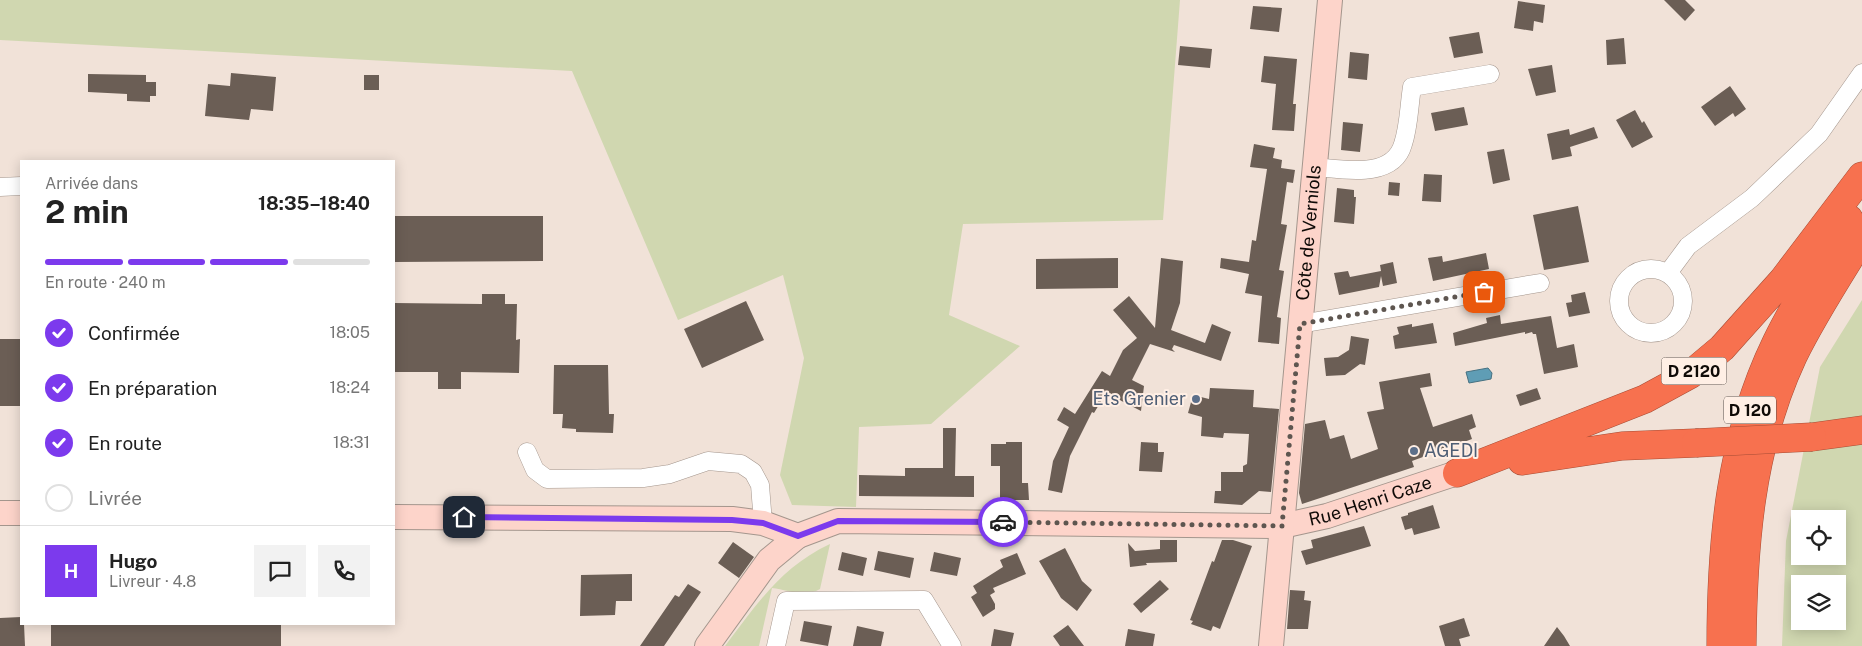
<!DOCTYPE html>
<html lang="fr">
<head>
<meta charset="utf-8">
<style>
  body { margin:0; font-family:"Public Sans",sans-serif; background:#f2f2f2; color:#222; height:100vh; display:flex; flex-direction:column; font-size:19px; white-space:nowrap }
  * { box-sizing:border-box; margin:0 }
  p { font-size:16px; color:#767676 }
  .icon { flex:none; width:28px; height:28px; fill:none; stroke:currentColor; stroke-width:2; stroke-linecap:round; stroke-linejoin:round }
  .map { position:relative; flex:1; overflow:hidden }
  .sheet { position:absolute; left:20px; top:160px; width:375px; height:465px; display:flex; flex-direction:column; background:#fff; border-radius:0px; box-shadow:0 2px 12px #0003 }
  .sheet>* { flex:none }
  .tools { position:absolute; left:1791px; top:510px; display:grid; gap:10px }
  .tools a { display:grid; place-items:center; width:55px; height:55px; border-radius:0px; background:#fff; box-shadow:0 2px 12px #0003; font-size:25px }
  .pin { position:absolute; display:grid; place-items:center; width:42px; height:42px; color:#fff; margin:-21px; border-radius:10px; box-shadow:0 2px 8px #0006 }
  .courier { position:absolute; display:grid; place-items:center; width:50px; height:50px; margin:-25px; border:4px solid #7c3aed; border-radius:50%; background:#fff; color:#222; box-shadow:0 1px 6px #0007 }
  .headline em { font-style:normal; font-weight:700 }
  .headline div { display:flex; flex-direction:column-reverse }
  .headline { display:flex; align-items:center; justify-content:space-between; height:85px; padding:0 25px }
  h1 { font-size:32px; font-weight:700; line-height:38px }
  .bar { display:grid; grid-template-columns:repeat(4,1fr); gap:8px 5px; align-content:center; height:60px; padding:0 25px }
  .bar i { height:6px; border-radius:4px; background:#e0e0e0 }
  .bar .current { background:#7c3aed }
  .bar p { grid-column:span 4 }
  .line { display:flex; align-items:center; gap:12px; padding:0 25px; border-top:1px solid #e0e0e0 }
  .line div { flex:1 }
  .round { display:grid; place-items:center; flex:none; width:52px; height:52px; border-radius:0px; background:#f2f2f2 }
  ol { padding:0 25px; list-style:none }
  li { display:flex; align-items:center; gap:15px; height:55px }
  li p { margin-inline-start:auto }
  li .icon { padding:5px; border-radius:50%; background:#7c3aed; color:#fff; stroke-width:4 }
  li:last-child { color:#767676 }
  li i { width:28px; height:28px; border:2px solid #e0e0e0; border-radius:50% }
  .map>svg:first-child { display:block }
  .green { fill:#d0d7b0; fill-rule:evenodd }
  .water { fill:#5f9db5; stroke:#477181 }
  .building { fill:#6b5e55 }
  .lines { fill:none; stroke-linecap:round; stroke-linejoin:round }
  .street-casing { stroke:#a4968d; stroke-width:19 }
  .secondary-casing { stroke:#a4968d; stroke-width:26 }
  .highway-casing { stroke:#a64d36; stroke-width:29 }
  .street { stroke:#fff; stroke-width:18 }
  .secondary { stroke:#fdd4ca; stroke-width:24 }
  .highway { stroke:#f7714f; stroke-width:28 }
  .highway-bridge-casing { stroke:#a64d36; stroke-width:29; stroke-linecap:butt }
  .highway-bridge { stroke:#f7714f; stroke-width:28 }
  .done { stroke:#5e5650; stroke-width:5; stroke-dasharray:0 9 }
  .route { stroke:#7c3aed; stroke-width:6 }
  .service-dot { fill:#5c6f8a; stroke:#ffefe5; stroke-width:2 }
  .labels { text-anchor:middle; stroke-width:4; stroke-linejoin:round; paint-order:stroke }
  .shield { fill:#ffefe5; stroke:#574f4a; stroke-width:1 }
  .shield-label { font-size:16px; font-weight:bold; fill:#0f0a07 }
  .street-label { font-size:18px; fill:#0f0a07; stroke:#ffefe5 }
  .service-label { font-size:18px; fill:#4e5e75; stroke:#ffefe5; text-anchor:end }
</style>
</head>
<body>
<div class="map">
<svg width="1862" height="646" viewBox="0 0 1862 646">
  <rect width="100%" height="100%" fill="#f1e2d8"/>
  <path class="green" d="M 0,0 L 1180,0 L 1163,220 L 963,224 L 949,315 L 1020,346 L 931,424 L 859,427 L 856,507 L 792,505 L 780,475 L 804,358 L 783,275 L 678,320 L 572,71 L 0,40 Z
    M 1862,300 L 1862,646 L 1782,646 L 1786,541 L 1820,367 ZM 1800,519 L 1838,519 L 1838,556 L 1800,556 ZM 1800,584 L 1838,584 L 1838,621 L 1800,621 Z
    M 830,544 L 820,589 C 805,598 788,590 772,588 L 759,646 L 725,646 C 757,604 781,567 830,544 Z"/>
  <path class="water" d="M 1488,368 L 1492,373 L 1491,379 L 1469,383 L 1466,372 Z"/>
  <path class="building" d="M 1664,0 L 1685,0 L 1695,10 L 1685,21 Z
    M 1518,1 L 1545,5 L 1543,23 L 1534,21 L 1533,31 L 1514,28 Z
    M 1253,6 L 1282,8 L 1279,32 L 1250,29 Z
    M 1479,32 L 1483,53 L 1454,58 L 1449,37 Z
    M 1624,38 L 1626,64 L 1607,65 L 1606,40 Z
    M 1180,46 L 1212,49 L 1210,68 L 1178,65 Z
    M 1350,52 L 1369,54 L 1367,80 L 1348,78 Z
    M 1264,56 L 1297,59 L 1293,104 L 1296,104 L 1294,131 L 1272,130 L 1276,84 L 1261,82 Z
    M 1552,65 L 1556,92 L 1536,96 L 1528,69 Z
    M 231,73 L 276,77 L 273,111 L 251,109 L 249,120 L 205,116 L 208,84 L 230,86 Z
    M 88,74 L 146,75 L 146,82 L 156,82 L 156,96 L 150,96 L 150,102 L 127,101 L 127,94 L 88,92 Z
    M 364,75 L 379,75 L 379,90 L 364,90 Z
    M 1730,86 L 1746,109 L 1735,117 L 1733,113 L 1715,126 L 1701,107 Z
    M 1464,107 L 1468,125 L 1435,131 L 1431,113 Z
    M 1635,110 L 1642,123 L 1644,121 L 1653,137 L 1632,148 L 1616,120 Z
    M 1343,122 L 1363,124 L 1360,152 L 1341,150 Z
    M 1594,127 L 1598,138 L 1570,147 L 1572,156 L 1552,160 L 1547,134 L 1569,129 L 1570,135 Z
    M 1254,144 L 1275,148 L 1273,158 L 1282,160 L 1281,168 L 1295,170 L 1293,183 L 1287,182 L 1281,224 L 1287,225 L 1279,270 L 1284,271 L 1277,317 L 1281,318 L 1279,344 L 1258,342 L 1262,296 L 1245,293 L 1249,274 L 1220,268 L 1221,258 L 1249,262 L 1252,240 L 1256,241 L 1267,169 L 1250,167 Z
    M 1504,149 L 1510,180 L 1493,184 L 1487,152 Z
    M 1424,174 L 1442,175 L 1441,202 L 1422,201 Z
    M 1389,182 L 1400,183 L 1399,196 L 1388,195 Z
    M 1337,188 L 1354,190 L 1354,197 L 1356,197 L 1354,224 L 1334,222 Z
    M 1578,206 L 1589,262 L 1544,270 L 1533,215 Z
    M 394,216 L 543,216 L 543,261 L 394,262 Z
    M 1486,253 L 1489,269 L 1433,281 L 1428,258 L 1442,256 L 1443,262 Z
    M 1118,258 L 1118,288 L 1036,289 L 1036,259 Z
    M 1161,258 L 1183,261 L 1180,303 L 1171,330 L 1205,343 L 1212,324 L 1231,332 L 1221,361 L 1174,345 L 1172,349 L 1175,352 L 1150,344 L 1132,380 L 1144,386 L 1141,411 L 1106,393 L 1094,413 L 1092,412 L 1070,456 L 1062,493 L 1048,490 L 1053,461 L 1069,427 L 1057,420 L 1064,407 L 1075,414 L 1102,371 L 1110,376 L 1123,350 L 1137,338 L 1113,310 L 1129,296 L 1155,328 Z
    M 1393,262 L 1397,283 L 1383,286 L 1381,276 L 1379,287 L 1339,295 L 1334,273 L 1348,271 L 1350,277 L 1381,271 L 1380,265 Z
    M 1585,292 L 1590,313 L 1569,317 L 1566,303 L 1572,302 L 1571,295 Z
    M 482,294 L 505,294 L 505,304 L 517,304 L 516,340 L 520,339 L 519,373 L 461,372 L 461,389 L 438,389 L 438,372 L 394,372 L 394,303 L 482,304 Z
    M 746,301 L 764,340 L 702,368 L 684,329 Z
    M 1500,315 L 1501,324 L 1551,316 L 1557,348 L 1574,344 L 1578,367 L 1544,374 L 1536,334 L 1533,334 L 1532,332 L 1525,334 L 1525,332 L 1455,346 L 1453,333 L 1487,323 L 1486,318 Z
    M 1433,323 L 1437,343 L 1395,349 L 1393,336 L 1399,334 L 1397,327 L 1412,324 L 1412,327 Z
    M 1351,336 L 1369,339 L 1365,365 L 1360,364 L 1345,375 L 1326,376 L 1324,358 L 1338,357 L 1349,350 Z
    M 0,339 L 21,339 L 21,406 L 0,406 Z
    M 554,365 L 608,365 L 609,414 L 614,414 L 613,433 L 576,432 L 576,429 L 562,428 L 563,414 L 553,414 Z
    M 1430,373 L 1432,386 L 1420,388 L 1433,427 L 1472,414 L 1476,427 L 1469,430 L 1472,439 L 1412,461 L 1414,467 L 1302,504 L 1299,493 L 1305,424 L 1325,420 L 1330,439 L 1344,435 L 1351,459 L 1378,449 L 1367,412 L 1384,409 L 1379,382 Z
    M 1210,388 L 1254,390 L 1253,407 L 1279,409 L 1271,492 L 1259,491 L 1242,505 L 1214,503 L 1215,491 L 1221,491 L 1221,472 L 1243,472 L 1243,466 L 1247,464 L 1249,434 L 1224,433 L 1223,438 L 1201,436 L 1202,417 L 1188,413 L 1193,395 L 1209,399 Z
    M 1537,388 L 1541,399 L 1520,406 L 1516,395 Z
    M 943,428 L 956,428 L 955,476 L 974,476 L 974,497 L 859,496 L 859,475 L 905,476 L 905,468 L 943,468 Z
    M 1006,442 L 1022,442 L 1022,483 L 1028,483 L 1029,500 L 1000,500 L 1000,466 L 991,466 L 991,444 L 1006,444 Z
    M 1141,442 L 1158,443 L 1158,452 L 1164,452 L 1162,472 L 1139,471 Z
    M 1433,505 L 1440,528 L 1414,535 L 1412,528 L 1405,530 L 1401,517 L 1408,515 L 1408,513 Z
    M 1364,526 L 1371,546 L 1306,565 L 1301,551 L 1313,548 L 1311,540 Z
    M 1160,540 L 1177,540 L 1177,562 L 1146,563 L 1147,565 L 1130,567 L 1128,543 L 1135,551 L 1160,549 Z
    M 1222,540 L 1233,540 L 1252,546 L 1220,629 L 1213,626 L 1211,631 L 1191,624 L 1193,621 L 1190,620 L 1212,561 L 1214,562 Z
    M 733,542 L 754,557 L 739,578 L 718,563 Z
    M 1065,548 L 1082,581 L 1092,590 L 1077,611 L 1061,598 L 1039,561 Z
    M 878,551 L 914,558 L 910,578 L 874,570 Z
    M 842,552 L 867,558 L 863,576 L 838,570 Z
    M 934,552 L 961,558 L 957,576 L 930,571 Z
    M 1017,553 L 1026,574 L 993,588 L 995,592 L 990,595 L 995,604 L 995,609 L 983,617 L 971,597 L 977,593 L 973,586 L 1003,567 L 1000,560 Z
    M 632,574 L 632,601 L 616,601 L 615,615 L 580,616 L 581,575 Z
    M 1160,580 L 1169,589 L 1141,613 L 1133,604 Z
    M 688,584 L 701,592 L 664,646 L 640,646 L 675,595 L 679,597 Z
    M 1290,590 L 1305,591 L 1304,600 L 1311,601 L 1308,629 L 1287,629 Z
    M 21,617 L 21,624 L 24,624 L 25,646 L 0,646 L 0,618 Z
    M 1464,618 L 1470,636 L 1459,639 L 1461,646 L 1445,646 L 1439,626 Z
    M 804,621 L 832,626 L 828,646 L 800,641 Z
    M 51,624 L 281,624 L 281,646 L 51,646 Z
    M 1068,625 L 1084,646 L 1060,646 L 1053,636 Z
    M 857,626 L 884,632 L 881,646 L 853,646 Z
    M 1557,627 L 1564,636 L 1570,646 L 1544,646 Z
    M 994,629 L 1014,633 L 1011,646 L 991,646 Z
    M 1128,629 L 1155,634 L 1153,646 L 1125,646 Z"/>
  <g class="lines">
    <g class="street-casing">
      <path id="street" d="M 1314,167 C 1342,169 1393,180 1403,144 C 1409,126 1409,106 1412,87 L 1490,74
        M 0,187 L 21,186
        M1619 301a32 32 0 1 1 64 0a32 32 0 1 1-64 0Z
        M 1668,273 L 1688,246 L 1752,198 L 1819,134 L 1862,73
        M 1300,324 L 1540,283
        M 527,452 L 535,470 L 547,479 L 643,478 L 670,474 L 708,461 L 741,464 L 753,472 L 760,485 L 763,523
        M 776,646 L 786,601 L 924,600 L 952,646"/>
    </g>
    <g class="secondary-casing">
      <g id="secondary">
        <path d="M 0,513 L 21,513"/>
        <path id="s1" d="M 394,517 L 732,519 L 763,523 L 798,536 L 838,521 L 1282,526 L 1327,516 L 1457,473"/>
        <path d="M 707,646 L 769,560 L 798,536"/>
        <path id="s2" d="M 1271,646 L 1330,0"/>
      </g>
    </g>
    <g class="highway-casing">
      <path id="highway" d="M 1812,437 L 1862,430
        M 1522,461 L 1622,446 L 1696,443
        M 1457,473 L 1645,399 L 1691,374 L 1722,348 L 1783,280 L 1862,176
        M 1721,646 C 1721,542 1730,438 1776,343 C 1797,300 1823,259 1849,219
        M 1742,646 C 1743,546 1750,448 1793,356 C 1813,315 1838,277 1862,238"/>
    </g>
    <use href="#street" class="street"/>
    <use href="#secondary" class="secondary"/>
    <use href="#highway" class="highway"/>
    <g class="highway-bridge-casing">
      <path id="highway-bridge" d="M 1696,443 L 1812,437"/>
    </g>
    <use href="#highway-bridge" class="highway-bridge"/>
  </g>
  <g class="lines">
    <path class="done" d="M 1003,522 L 1282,526 L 1300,324 L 1484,292"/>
    <path class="route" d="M 464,517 L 732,520 L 763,523 L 798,536 L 838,521 L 1003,522"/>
  </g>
  <g class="service-dot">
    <circle cx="1196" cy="399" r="5"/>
    <circle cx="1414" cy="451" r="5"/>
  </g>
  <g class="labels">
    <g class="shield">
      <rect x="1661.5" y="357.5" width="65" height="27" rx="4"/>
      <rect x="1724" y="396.5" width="52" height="27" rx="4"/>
    </g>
    <g class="shield-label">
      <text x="1694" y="377">D 2120</text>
      <text x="1750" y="416">D 120</text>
    </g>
    <g class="street-label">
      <text dy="6" stroke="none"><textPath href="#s2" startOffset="415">Côte de Verniols</textPath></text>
      <text dy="6" stroke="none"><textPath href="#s1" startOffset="985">Rue Henri Caze</textPath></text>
    </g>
    <g class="service-label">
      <text x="1186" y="405">Ets Grenier</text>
      <text x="1424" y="457" text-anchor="start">AGEDI</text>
    </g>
  </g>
</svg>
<div class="tools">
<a><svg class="icon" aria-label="locate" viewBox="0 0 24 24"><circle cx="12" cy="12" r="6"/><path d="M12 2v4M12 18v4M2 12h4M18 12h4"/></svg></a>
<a><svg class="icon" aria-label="layers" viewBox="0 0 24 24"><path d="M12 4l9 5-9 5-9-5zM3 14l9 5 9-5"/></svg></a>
</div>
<div class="pin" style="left:1484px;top:292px;background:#ea580c"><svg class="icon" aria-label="bag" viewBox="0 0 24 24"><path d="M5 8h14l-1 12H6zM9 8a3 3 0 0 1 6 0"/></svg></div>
<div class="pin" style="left:464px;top:517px;background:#1f2937"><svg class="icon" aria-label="home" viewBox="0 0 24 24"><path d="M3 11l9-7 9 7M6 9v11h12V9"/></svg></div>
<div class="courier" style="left:1003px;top:522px"><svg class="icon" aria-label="car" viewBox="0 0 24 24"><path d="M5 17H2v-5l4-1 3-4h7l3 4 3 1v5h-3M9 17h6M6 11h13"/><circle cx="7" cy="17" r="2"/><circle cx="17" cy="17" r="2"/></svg></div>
<section class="sheet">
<div class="headline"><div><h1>2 min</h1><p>Arrivée dans</p></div><em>18:35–18:40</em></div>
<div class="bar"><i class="current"></i><i class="current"></i><i class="current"></i><i></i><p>En route · 240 m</p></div>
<ol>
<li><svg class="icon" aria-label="check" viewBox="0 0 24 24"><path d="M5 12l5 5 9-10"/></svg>Confirmée<p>18:05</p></li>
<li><svg class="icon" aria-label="check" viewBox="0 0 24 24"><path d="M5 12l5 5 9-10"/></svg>En préparation<p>18:24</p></li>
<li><svg class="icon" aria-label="check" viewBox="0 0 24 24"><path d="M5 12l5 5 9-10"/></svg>En route<p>18:31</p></li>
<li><i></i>Livrée</li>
</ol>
<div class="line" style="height:90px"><b class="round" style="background:#7c3aed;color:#fff">H</b><div><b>Hugo</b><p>Livreur · 4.8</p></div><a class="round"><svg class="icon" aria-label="chat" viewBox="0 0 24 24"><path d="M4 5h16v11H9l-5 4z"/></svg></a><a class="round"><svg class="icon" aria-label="phone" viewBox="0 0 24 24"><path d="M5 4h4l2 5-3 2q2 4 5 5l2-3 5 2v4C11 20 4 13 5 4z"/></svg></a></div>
</section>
</div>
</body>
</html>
